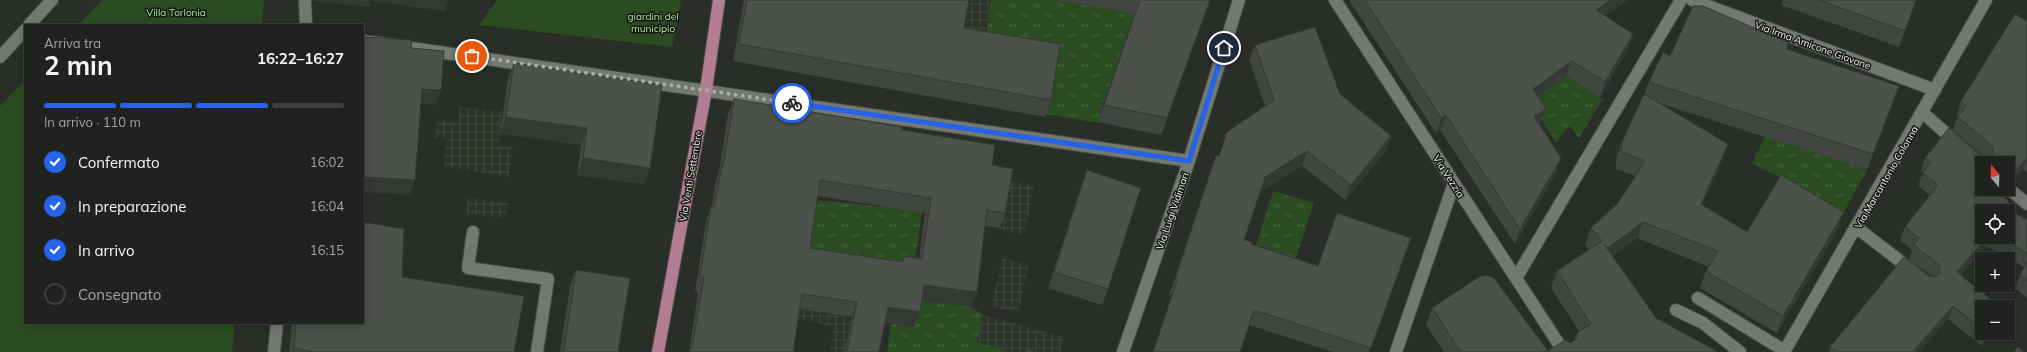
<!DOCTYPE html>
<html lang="it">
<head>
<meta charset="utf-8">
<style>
  body { margin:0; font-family:Mulish,sans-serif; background:#282a28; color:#f1f3f6; height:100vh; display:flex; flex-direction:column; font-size:15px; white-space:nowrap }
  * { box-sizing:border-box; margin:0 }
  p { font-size:13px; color:#a2a4a4 }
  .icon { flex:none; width:22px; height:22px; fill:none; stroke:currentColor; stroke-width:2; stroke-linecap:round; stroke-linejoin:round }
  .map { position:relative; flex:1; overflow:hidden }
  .details { position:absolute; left:24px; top:24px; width:340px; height:300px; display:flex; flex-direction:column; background:#20221f; border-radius:0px; box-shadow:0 2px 10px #0003,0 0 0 1px #3d3f3d }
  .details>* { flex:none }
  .needle { width:26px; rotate:341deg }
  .buttons { position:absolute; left:1975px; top:156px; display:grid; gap:8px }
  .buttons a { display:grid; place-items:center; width:40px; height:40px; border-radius:0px; background:#20221f; box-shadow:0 2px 10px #0003,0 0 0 1px #3d3f3d; font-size:20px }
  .pin { position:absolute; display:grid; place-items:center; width:34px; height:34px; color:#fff; margin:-17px; border:2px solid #fff; border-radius:50%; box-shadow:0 1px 4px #0007 }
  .courier { position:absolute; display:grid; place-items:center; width:40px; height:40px; margin:-20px; border:3px solid #2563eb; border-radius:50%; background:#fff; color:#222; box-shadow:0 1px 5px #0007 }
  .overview em { font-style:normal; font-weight:700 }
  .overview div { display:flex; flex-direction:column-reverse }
  .overview { display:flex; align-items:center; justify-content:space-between; height:68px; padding:0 20px }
  h1 { font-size:26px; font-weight:700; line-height:30px }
  .bar { display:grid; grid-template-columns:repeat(4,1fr); gap:6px 4px; align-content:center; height:48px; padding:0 20px }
  .bar i { height:5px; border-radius:3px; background:#3d3f3d }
  .bar .active { background:#2563eb }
  .bar p { grid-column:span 4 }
  ol { padding:0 20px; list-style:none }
  li { display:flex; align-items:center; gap:12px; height:44px }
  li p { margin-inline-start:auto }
  li .icon { padding:4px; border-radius:50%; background:#2563eb; color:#fff; stroke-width:4 }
  li:last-child { color:#a2a4a4 }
  li i { width:22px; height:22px; border:2px solid #3d3f3d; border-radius:50% }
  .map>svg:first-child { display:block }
  .industrial { fill:url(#industrial-grid) }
  .grass { fill:url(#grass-tufts) }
  .green { fill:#2a4c20 }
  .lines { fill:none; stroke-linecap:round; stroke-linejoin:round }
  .service-casing { stroke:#474b46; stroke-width:14 }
  .minor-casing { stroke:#474b46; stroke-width:14 }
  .tertiary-casing { stroke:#474b46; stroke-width:14 }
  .primary-casing { stroke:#474b46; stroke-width:14 }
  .service { stroke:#737871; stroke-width:12 }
  .minor { stroke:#737871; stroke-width:12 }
  .tertiary { stroke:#737871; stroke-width:12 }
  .primary { stroke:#b47c93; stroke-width:12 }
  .wall { fill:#414640; fill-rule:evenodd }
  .shaded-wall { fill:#353934 }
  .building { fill:#4c514b; stroke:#353934; fill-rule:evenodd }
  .done { stroke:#a9ada8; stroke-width:4; stroke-dasharray:0 7.2 }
  .route { stroke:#2563eb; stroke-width:5 }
  .labels { text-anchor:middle; stroke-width:3; stroke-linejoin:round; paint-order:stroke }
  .park-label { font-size:10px; fill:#a9ec97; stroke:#141613 }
  .street-label { font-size:10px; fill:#eef1ed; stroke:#141613 }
</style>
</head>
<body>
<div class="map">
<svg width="2027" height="352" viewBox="0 0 2027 352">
  <defs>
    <pattern id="industrial-grid" width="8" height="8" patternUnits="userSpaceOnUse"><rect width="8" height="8" fill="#2c352a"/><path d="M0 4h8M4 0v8" fill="none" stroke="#41493f"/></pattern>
    <pattern id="grass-tufts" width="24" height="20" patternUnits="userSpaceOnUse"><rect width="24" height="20" fill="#2a4c20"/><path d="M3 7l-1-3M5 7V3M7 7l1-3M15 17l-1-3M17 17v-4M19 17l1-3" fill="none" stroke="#496641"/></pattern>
  </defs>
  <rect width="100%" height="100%" fill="#2a2e29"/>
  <path class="industrial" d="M 965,0 L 991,0 L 984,43 L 959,38 Z
    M 460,107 L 502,112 L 499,145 L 513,147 L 509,177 L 444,166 L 446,140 L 460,141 L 435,138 L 437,120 L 458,122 Z
    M 1010,181 L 1034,186 L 1024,235 L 999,230 Z
    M 468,198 L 508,203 L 506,218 L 466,214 Z
    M 1002,258 L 1029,265 L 1018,312 L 991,306 Z
    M 797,309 L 852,318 L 845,352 L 829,352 L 834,327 L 795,318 Z
    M 983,315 L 1064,337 L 1060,352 L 1010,352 L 976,342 Z"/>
  <path class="grass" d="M 991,0 L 1056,0 L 1134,14 L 1097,123 L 1045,114 L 984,50 Z
    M 1566,76 L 1603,99 L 1579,138 L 1569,126 L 1556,143 L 1531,101 Z
    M 1765,137 L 1867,170 L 1844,212 L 1752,163 Z
    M 931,150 L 914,268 L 804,263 L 817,200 L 886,207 Z
    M 1273,191 L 1314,203 L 1292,269 L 1252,258 Z
    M 918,300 L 971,307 L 983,315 L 976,342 L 1010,352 L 887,352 L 891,323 Z"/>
  <path class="green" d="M 102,0 L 264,0 L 262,25 L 78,25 Z
    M 497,0 L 681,0 L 672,47 L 479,25 Z
    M 25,80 L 25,323 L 235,323 L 232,352 L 0,352 L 0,106 Z"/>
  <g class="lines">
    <g class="service-casing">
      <path id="service" d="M 1857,228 L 1913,271
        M 473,232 L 468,268 L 548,279 L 537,352
        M 1516,278 L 1681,0
        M 1698,298 L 1785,351
        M 1676,310 L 1703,323 L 1740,352
        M 1396,352 L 1454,183"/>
    </g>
    <g class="minor-casing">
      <path id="minor" d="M 305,0 L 306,25
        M 1335,0 L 1564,352
        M 1692,0 L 1935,90
        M 29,25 L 52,0
        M 363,41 L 1189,161
        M 0,57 L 25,30
        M 1923,113 L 1982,165
        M 2008,188 L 2027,204
        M 274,352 L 277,323
        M 1123,352 L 1189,161 L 1239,0"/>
    </g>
    <g class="tertiary-casing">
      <path id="tertiary" d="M 1784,352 L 1986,0"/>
    </g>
    <g class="primary-casing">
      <path id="primary" d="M 658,352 L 706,90 L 719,0"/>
    </g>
    <use href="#service" class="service"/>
    <use href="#minor" class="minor"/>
    <use href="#tertiary" class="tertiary"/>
    <use href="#primary" class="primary"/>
  </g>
  <path class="wall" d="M 744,0 L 969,0 L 964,28 L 1051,100 L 1045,117 L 733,61 Z
    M 1056,0 L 1210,0 L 1161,135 L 1098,122 L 1134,14 Z
    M 1349,0 L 1627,0 L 1605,16 L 1633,34 L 1628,49 L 1600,97 L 1566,76 L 1538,96 L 1540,125 L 1556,173 L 1515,244 L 1440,130 L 1436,133 Z
    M 1783,0 L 1916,0 L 1899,47 L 1781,5 Z
    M 2027,21 L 2027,173 L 2023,169 L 2013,182 L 2008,181 L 2008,182 L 2008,163 L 2004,194 L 2016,214 L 2027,220 L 2027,298 L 2015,288 L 2020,275 L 2024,267 L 1986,246 L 1961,275 L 1982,307 L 1982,333 L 1989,333 L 1982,346 L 1948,319 L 1919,352 L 1829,352 L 1830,347 L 1929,276 L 1932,276 L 1909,259 L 1912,250 L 1900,240 L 1905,227 L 1930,195 L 1918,186 L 1923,173 L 1921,171 L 1925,158 L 1982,157 L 1986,158 L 1953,130 L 1958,116 L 1957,115 L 1961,101 ZM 1982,211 L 2008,237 L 1982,237 Z
    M 1789,43 L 1787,49 L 1899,86 L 1867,170 L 1659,103 L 1728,144 L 1722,161 L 1702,205 L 1747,232 L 1838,229 L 1777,333 L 1700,288 L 1706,271 L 1709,267 L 1637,238 L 1613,256 L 1656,318 L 1718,352 L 1444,352 L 1426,325 L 1432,308 L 1548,351 L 1573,342 L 1577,333 L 1579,331 L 1551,288 L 1557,271 L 1589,250 L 1585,245 L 1591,228 L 1618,203 L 1635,176 L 1616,169 L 1616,158 L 1622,142 L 1644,95 L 1649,82 L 1670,56 Z
    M 1255,45 L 1340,94 L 1391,136 L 1386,151 L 1345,200 L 1302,166 L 1260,192 L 1244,240 L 1251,244 L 1318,266 L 1411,238 L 1369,352 L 1333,352 L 1249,325 L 1240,352 L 1153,352 L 1172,295 L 1169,295 L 1216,155 L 1219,156 L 1227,132 L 1265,106 L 1249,60 Z
    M 514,63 L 650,168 L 644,184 L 577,175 L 581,145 L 500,133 L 508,79 Z
    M 734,99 L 902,130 L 992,165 L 1005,213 L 1000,228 L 985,226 L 977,292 L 971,307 L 922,300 L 920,312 L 914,327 L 885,322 L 879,352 L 845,352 L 852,317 L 800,309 L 793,352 L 689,352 L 698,293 L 695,292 L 706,221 L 711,206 L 712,206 L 716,181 L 719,171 L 728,114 ZM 818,196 L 925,213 L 919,258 L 904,256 L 902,261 L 810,248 Z
    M 1087,170 L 1108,289 L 1102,305 L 1048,288 L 1081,186 Z
    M 576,270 L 618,352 L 560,352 L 570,286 Z
    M 402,277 L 514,352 L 289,352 L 292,323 L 363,323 Z"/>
  <path class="shaded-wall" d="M 313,0 L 449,0 L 445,11 L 371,1 L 369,7 L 313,1 Z
    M 1611,0 L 1627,0 L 1591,25 L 1596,10 Z
    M 1633,34 L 1628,49 L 1600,97 L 1605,82 Z
    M 1572,61 L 1566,76 L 1527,104 L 1533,89 Z
    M 422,89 L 441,90 L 436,105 L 416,103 Z
    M 1546,109 L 1540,124 L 1529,132 L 1534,116 Z
    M 1446,115 L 1440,130 L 1436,133 L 1441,118 Z
    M 506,117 L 587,128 L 581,145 L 500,133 Z
    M 1391,136 L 1386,151 L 1345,200 L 1351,185 Z
    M 1728,144 L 1722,161 L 1695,221 L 1701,204 Z
    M 1307,151 L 1302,166 L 1259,192 L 1265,177 Z
    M 2027,157 L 2023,169 L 2013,182 L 2018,169 Z
    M 583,158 L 650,168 L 644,184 L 577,175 Z
    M 1561,158 L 1556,173 L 1515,244 L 1520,229 Z
    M 2011,168 L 2008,175 L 2008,170 Z
    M 363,177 L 415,180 L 410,195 L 363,192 Z
    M 2002,189 L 2006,189 L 2004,194 L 2001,191 Z
    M 1844,212 L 1838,229 L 1777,333 L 1783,316 Z
    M 1643,222 L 1637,238 L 1601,264 L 1608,248 Z
    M 1987,237 L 1989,237 L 1986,246 L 1952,285 L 1957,272 Z
    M 924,285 L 977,292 L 971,307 L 918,300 Z
    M 1953,306 L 1948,319 L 1919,352 L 1913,352 L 1914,350 Z
    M 888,307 L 920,312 L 914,327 L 882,322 Z
    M 1987,333 L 1989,333 L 1982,346 Z"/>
  <path class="building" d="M 747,0 L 969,0 L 964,28 L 1060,44 L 1051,100 L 739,44 Z
    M 1140,0 L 1210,0 L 1167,118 L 1104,105 Z
    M 1365,0 L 1611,0 L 1596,10 L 1633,34 L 1605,82 L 1572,61 L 1533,89 L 1546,109 L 1534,116 L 1561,158 L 1520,229 L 1446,115 L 1441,118 Z
    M 1819,0 L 1916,0 L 1905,31 Z
    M 1693,6 L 1703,6 L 1789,43 L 1786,49 L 1899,86 L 1873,154 L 1649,82 L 1663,52 L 1670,56 Z
    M 2015,14 L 2027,21 L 2027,157 L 2018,169 L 2011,168 L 2008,170 L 2008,163 L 1982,163 L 1982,189 L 2002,189 L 2001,191 L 2016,214 L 2027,220 L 2027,253 L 1999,237 L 2008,237 L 2008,211 L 1982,211 L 1982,237 L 1987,237 L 1957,272 L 2000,307 L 1982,307 L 1982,329 L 1953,306 L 1914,350 L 1917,352 L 1837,352 L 1830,347 L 1904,257 L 1929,276 L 1935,277 L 1939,274 L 1940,267 L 1938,264 L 1914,245 L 1919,238 L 1905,227 L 1938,185 L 1923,173 L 1931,162 L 1925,158 L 1949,128 L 1982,157 L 1989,159 L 1993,156 L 1994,153 L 1992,146 L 1958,117 L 1967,106 L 1961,101 Z
    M 1315,27 L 1340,94 L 1391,136 L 1351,185 L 1307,151 L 1265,177 L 1244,240 L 1252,242 L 1251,244 L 1318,266 L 1337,213 L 1411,238 L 1371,348 L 1254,310 L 1240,352 L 1153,352 L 1177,281 L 1175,280 L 1216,155 L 1219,156 L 1227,132 L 1274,100 L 1255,45 Z
    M 363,37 L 412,40 L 411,48 L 444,51 L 441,90 L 422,89 L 415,180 L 363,177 Z
    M 514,63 L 662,85 L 650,168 L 583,158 L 587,128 L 506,117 Z
    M 1644,94 L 1728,144 L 1701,204 L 1747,232 L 1781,175 L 1844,212 L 1783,316 L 1706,271 L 1718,251 L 1643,222 L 1608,248 L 1604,244 L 1656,318 L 1718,352 L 1461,352 L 1432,308 L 1479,277 L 1486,275 L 1494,278 L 1548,351 L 1565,340 L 1570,343 L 1574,341 L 1577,338 L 1577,333 L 1591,324 L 1557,271 L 1602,241 L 1591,228 L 1618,203 L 1645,161 L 1622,152 L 1622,142 Z
    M 734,99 L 902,127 L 902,130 L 995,145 L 992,165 L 1013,169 L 1005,213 L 987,210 L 977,292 L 924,285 L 920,312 L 888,307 L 879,352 L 847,352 L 857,302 L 802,294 L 793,352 L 690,352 L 690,348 L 692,348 L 704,278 L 700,277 L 711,206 L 714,207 L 722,166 L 723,166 ZM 820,180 L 931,198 L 922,259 L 904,256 L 903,262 L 810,248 Z
    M 1087,170 L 1141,188 L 1108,289 L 1054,272 Z
    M 363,222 L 404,229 L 402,277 L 524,296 L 514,352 L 313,352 L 294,348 L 296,323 L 363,323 Z
    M 2027,262 L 2027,281 L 2020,275 Z
    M 576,270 L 630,278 L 618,352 L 564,352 Z
    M 2018,347 L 2024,352 L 2013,352 Z
    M 1027,349 L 1037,352 L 1026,352 Z"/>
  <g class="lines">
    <path class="done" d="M 472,56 L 792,103"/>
    <path class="route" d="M 792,103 L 1189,161 L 1224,48"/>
  </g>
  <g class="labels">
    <g class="park-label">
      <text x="176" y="16">Villa Torlonia</text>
      <text x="653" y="20">giardini del<tspan x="653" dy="12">municipio</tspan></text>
    </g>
    <g class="street-label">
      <text transform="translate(1813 45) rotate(20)" y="4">Via Irma Amicone Giovane</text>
      <text transform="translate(690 176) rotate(-80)" y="4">Via Venti Settembre</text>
      <text transform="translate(1449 176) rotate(57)" y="4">Via Vezzia</text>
      <text transform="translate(1886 177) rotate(-60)" y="4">Via Marcantonio Colonna</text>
      <text transform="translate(1172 211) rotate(-71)" y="4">Via Luigi Vidimari</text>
    </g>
  </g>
</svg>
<div class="buttons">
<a><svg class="needle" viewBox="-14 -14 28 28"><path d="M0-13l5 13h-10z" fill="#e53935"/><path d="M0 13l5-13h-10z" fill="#a2a4a4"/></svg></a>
<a><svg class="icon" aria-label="locate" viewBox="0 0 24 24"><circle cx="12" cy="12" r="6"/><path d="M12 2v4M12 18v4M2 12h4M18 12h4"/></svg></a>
<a>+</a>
<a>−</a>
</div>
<div class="pin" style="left:472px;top:56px;background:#ea580c"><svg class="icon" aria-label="bag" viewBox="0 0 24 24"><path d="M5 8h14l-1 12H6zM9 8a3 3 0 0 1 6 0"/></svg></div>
<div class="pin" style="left:1224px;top:48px;background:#1f2937"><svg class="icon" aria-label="home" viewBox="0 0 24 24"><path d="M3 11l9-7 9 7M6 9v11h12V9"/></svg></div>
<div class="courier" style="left:792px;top:103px"><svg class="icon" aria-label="bike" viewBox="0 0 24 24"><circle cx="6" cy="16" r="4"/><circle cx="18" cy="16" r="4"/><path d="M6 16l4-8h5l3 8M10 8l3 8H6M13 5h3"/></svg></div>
<section class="details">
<div class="overview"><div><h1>2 min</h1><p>Arriva tra</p></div><em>16:22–16:27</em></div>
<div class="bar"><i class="active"></i><i class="active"></i><i class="active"></i><i></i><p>In arrivo · 110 m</p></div>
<ol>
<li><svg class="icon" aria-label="check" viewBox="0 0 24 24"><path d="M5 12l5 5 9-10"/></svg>Confermato<p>16:02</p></li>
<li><svg class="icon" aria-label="check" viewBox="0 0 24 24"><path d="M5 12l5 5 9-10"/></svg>In preparazione<p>16:04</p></li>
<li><svg class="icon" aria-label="check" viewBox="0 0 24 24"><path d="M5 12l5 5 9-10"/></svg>In arrivo<p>16:15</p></li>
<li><i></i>Consegnato</li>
</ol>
</section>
</div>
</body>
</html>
